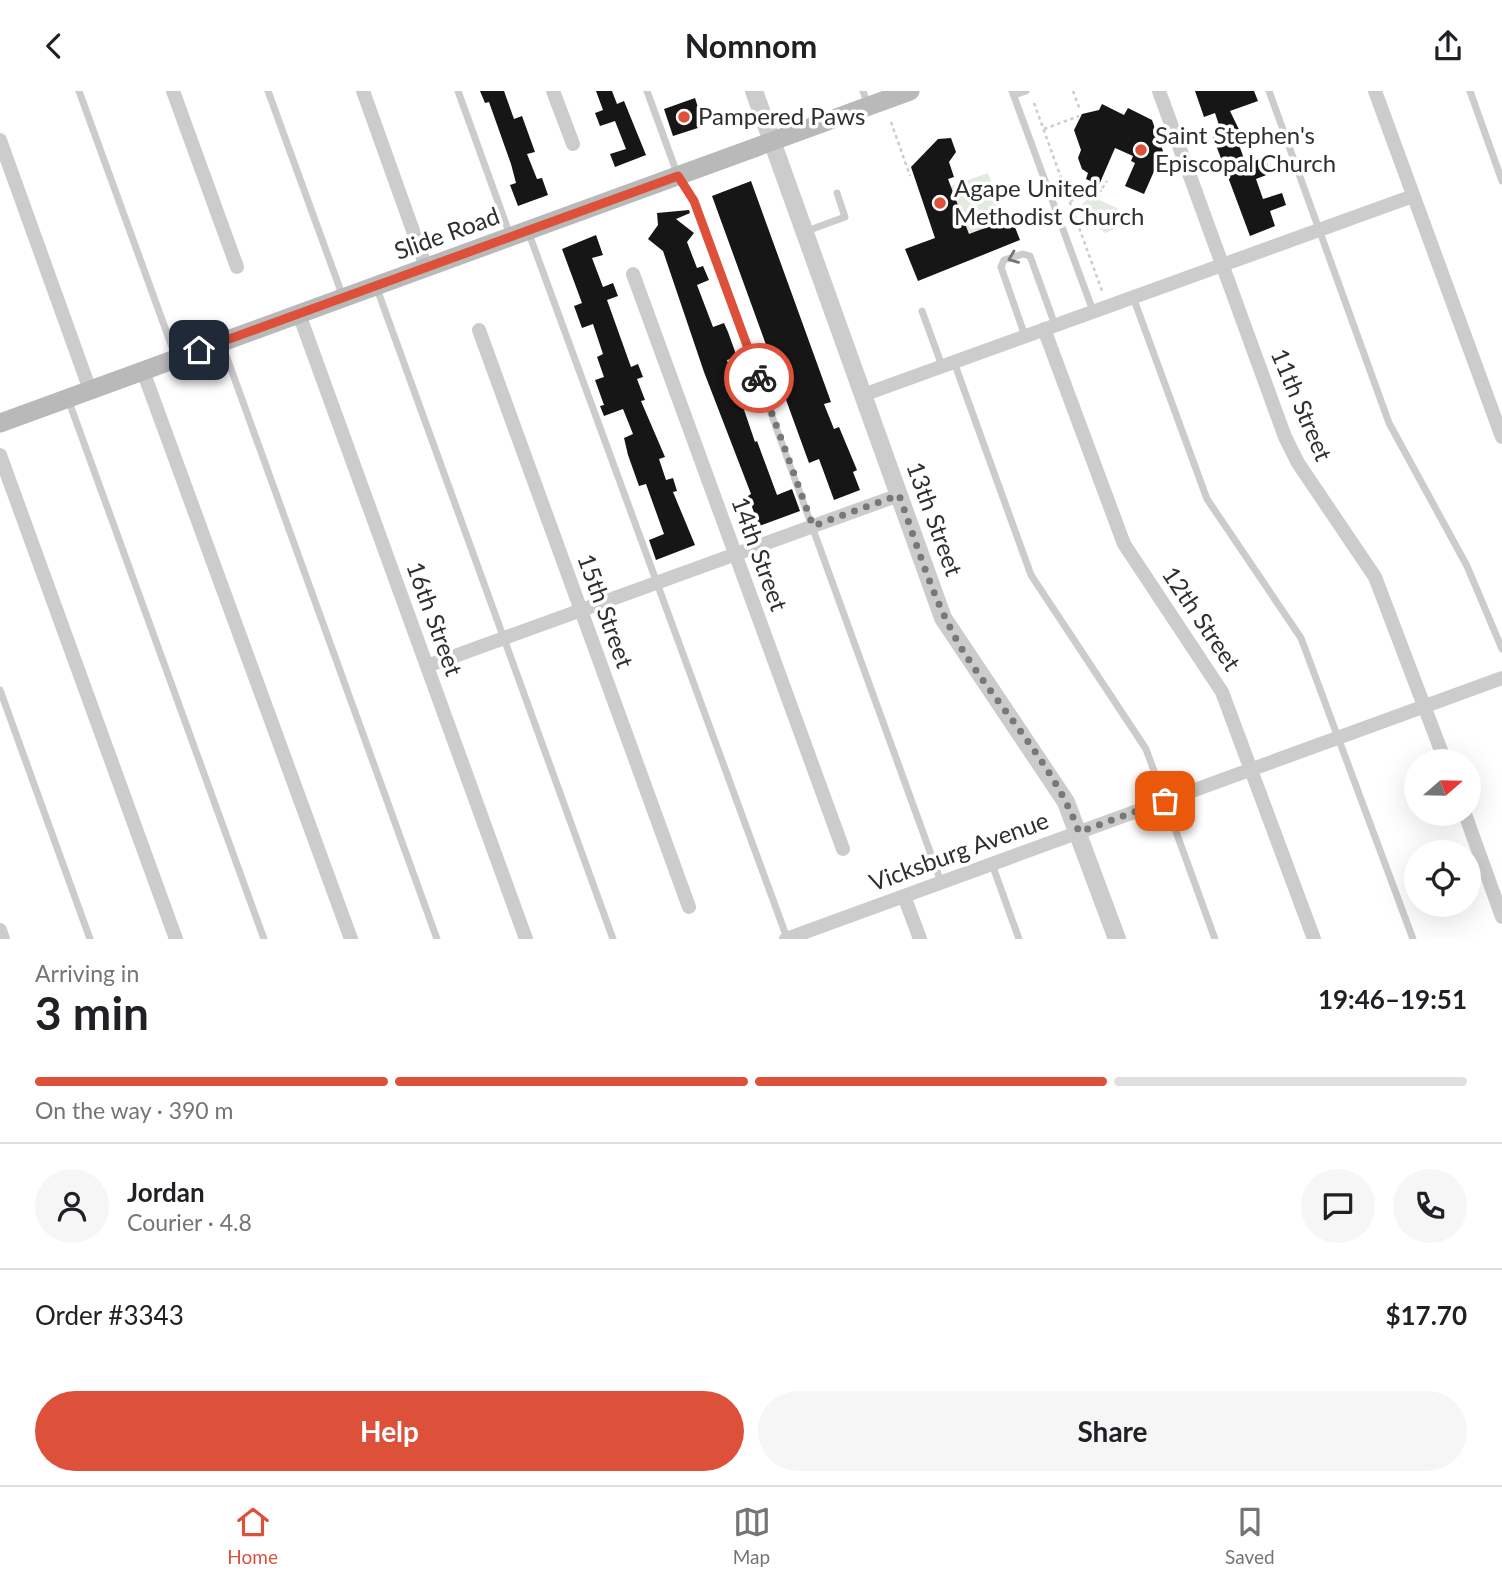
<!DOCTYPE html>
<html lang="en">
<head>
<meta charset="utf-8">
<style>
  body { margin:0; font-family:Lato,sans-serif; background:#f6f6f6; color:#202124; height:100vh; display:flex; flex-direction:column; font-size:26px; white-space:nowrap }
  * { box-sizing:border-box; margin:0 }
  p { font-size:23px; color:#757577 }
  .icon { flex:none; width:38px; height:38px; fill:none; stroke:currentColor; stroke-width:2; stroke-linecap:round; stroke-linejoin:round }
  .map { position:relative; height:848px; overflow:hidden }
  .drawer { display:flex; flex-direction:column; background:#fff; flex:1 }
  .drawer>* { flex:none }
  .needle { width:46px; rotate:70deg }
  .buttons { position:absolute; left:1404px; top:658px; display:grid; gap:14px }
  .buttons a { display:grid; place-items:center; width:77px; height:77px; border-radius:50%; background:#fff; box-shadow:0 7px 28px #0002; font-size:35px }
  .pin { position:absolute; display:grid; place-items:center; width:60px; height:60px; color:#fff; margin:-30px; border-radius:14px; box-shadow:0 4px 10px #0006 }
  .courier { position:absolute; display:grid; place-items:center; width:70px; height:70px; margin:-35px; border:5px solid #dd5039; border-radius:50%; background:#fff; color:#222; box-shadow:0 2px 9px #0007 }
  .head em { font-style:normal; font-weight:700 }
  .head div { display:flex; flex-direction:column-reverse }
  .head { display:flex; align-items:center; justify-content:space-between; height:119px; padding:0 35px }
  h1 { font-size:46px; font-weight:700; line-height:52px }
  .bar { display:grid; grid-template-columns:repeat(4,1fr); gap:10px 7px; align-content:center; height:84px; padding:0 35px }
  .bar i { height:9px; border-radius:5px; background:#e0e0e0 }
  .bar .on { background:#dd5039 }
  .bar p { grid-column:span 4 }
  .line { display:flex; align-items:center; gap:18px; padding:0 35px; border-top:2px solid #e0e0e0 }
  .line div { flex:1 }
  .round { display:grid; place-items:center; flex:none; width:74px; height:74px; border-radius:37px; background:#f6f6f6 }
  .button { display:flex; gap:14px; margin-top:auto; padding:14px 35px }
  .button a { flex:1; height:80px; border-radius:42px; background:#dd5039; color:#fff; font-size:28px; font-weight:700; line-height:80px; text-align:center }
  .button a+a { background:#f6f6f6; color:#202124 }
  header { display:flex; justify-content:space-between; align-items:center; height:91px; padding:0 35px; background:#fff; font-size:32px; font-weight:700 }
  .tab-bar { display:flex; justify-content:space-around; align-items:center; height:98px; border-top:2px solid #e0e0e0; background:#fff; font-size:19px; color:#757577 }
  .tab-bar a { display:grid; justify-items:center; gap:4px }
  .tab-bar .on { color:#dd5039 }
  .map>svg:first-child { display:block }
  .green { fill:#e2ebdd }
  .building { fill:#161616 }
  .lines { fill:none; stroke-linecap:round; stroke-linejoin:round }
  .path { stroke:#ccc; stroke-width:2.5; stroke-dasharray:3.5 3.5; stroke-linecap:butt }
  .service { stroke:#ccc; stroke-width:7 }
  .minor { stroke:#ccc; stroke-width:14 }
  .tertiary { stroke:#ccc; stroke-width:18 }
  .secondary { stroke:#b9b9b9; stroke-width:19 }
  .oneway { stroke:#767676 }
  .done { stroke:#787878; stroke-width:7; stroke-dasharray:0 12.6 }
  .route { stroke:#dd5039; stroke-width:9 }
  .poi-dot { fill:#dd5039; stroke:#fff; stroke-width:2.5 }
  .labels { text-anchor:middle; stroke-width:7; stroke-linejoin:round; paint-order:stroke }
  .poi-label { font-size:24px; fill:#2f2f2f; stroke:#fff; text-anchor:start }
  .street-label { font-size:24px; fill:#2f2f2f; stroke:#fff }
</style>
</head>
<body>
<header><svg class="icon" aria-label="back" viewBox="0 0 24 24"><path d="M15 5l-7 7 7 7"/></svg>Nomnom<svg class="icon" aria-label="share" viewBox="0 0 24 24"><path d="M12 15V3M7 8l5-5 5 5M5 13v7h14v-7"/></svg></header>
<div class="map">
<svg width="1502" height="848" viewBox="0 0 1502 848">
  <rect width="100%" height="100%" fill="#fff"/>
  <path class="green" d="M 988,82 L 1006,129 L 969,143 L 951,95 Z
    M 1090,105 L 1117,117 L 1124,134 L 1105,142 L 1077,119 Z"/>
  <path class="building" d="M 480,0 L 504,0 L 514,28 L 522,25 L 535,61 L 527,63 L 537,88 L 542,87 L 548,104 L 518,115 L 510,94 L 516,92 L 511,73 L 489,11 L 485,12 Z
    M 596,0 L 612,0 L 617,13 L 624,10 L 646,64 L 615,76 L 610,63 L 626,58 L 615,30 L 600,35 L 595,22 L 603,19 Z
    M 1195,0 L 1254,0 L 1258,10 L 1230,20 L 1245,51 L 1239,54 L 1246,73 L 1266,66 L 1269,83 L 1256,88 L 1263,108 L 1282,102 L 1286,114 L 1270,120 L 1275,135 L 1250,145 L 1213,46 L 1222,43 L 1215,22 L 1204,26 Z
    M 695,7 L 704,35 L 673,45 L 664,18 Z
    M 1102,13 L 1124,24 L 1128,17 L 1152,29 L 1163,60 L 1144,103 L 1125,95 L 1135,72 L 1131,70 L 1133,65 L 1115,57 L 1099,94 L 1086,88 L 1088,82 L 1082,78 L 1078,67 L 1081,59 L 1074,39 L 1082,23 L 1099,19 Z
    M 951,47 L 956,61 L 949,71 L 954,86 L 948,88 L 969,143 L 1006,129 L 1008,133 L 1013,131 L 1020,149 L 918,190 L 905,158 L 935,147 L 911,76 L 938,48 Z
    M 751,90 L 831,311 L 824,313 L 834,338 L 839,336 L 857,379 L 853,381 L 860,399 L 834,409 L 819,368 L 809,372 L 712,105 Z
    M 689,119 L 690,122 L 676,128 L 694,142 L 687,151 L 697,177 L 703,175 L 709,189 L 697,194 L 713,236 L 724,232 L 728,241 L 737,266 L 727,269 L 755,351 L 757,350 L 777,404 L 792,398 L 800,420 L 759,435 L 748,405 L 751,403 L 704,281 L 663,160 L 648,148 L 658,134 L 657,122 Z
    M 596,144 L 603,164 L 592,167 L 603,196 L 613,192 L 618,205 L 607,209 L 631,276 L 638,273 L 643,286 L 637,288 L 645,309 L 641,310 L 665,366 L 659,368 L 666,389 L 673,387 L 677,400 L 673,401 L 695,454 L 656,469 L 649,449 L 664,443 L 646,393 L 639,395 L 628,364 L 624,347 L 633,343 L 623,318 L 604,325 L 600,315 L 604,314 L 595,289 L 604,286 L 597,266 L 603,263 L 593,233 L 582,237 L 574,215 L 582,212 L 562,158 Z"/>
  <g class="lines">
    <path class="path" d="M 1073,0 L 1080,19
      M 1034,12 L 1102,200
      M 891,31 L 910,85
      M 1044,38 L 1079,25
      M 1098,107 L 1101,99
      M 1070,110 L 1101,99 L 1107,90"/>
    <path class="service" d="M 79,0 L 176,267
      M 268,0 L 343,206
      M 458,0 L 510,144
      M 647,0 L 678,85 L 694,110 L 941,791
      M 863,0 L 868,14
      M 1012,0 L 1093,220
      M 1269,0 L 1389,332 L 1467,475 L 1502,558
      M 1470,0 L 1502,90
      M 1014,4 L 1026,0
      M 528,140 L 787,847
      M 804,141 L 845,126 L 837,102
      M 376,195 L 613,848
      M 1133,206 L 1207,408 L 1301,547 L 1413,848
      M 922,220 L 942,275
      M 1025,245 L 1001,176 L 1004,169 L 1023,163 L 1030,165 L 1055,234
      M 222,253 L 437,848
      M 954,271 L 1031,484 L 1146,658 L 1215,848
      M 68,308 L 264,848
      M 0,599 L 90,848
      M 992,773 L 1019,848"/>
    <path class="minor" d="M 173,0 L 237,176
      M 363,0 L 426,176
      M 553,0 L 573,53
      M 1159,0 L 1285,346 L 1298,372 L 1375,486 L 1445,670
      M 1375,0 L 1502,346
      M 0,49 L 90,299
      M 633,183 L 843,758
      M 299,223 L 526,848
      M 1044,238 L 1124,453 L 1222,601 L 1314,848
      M 479,239 L 689,816
      M 143,280 L 351,848
      M 863,304 L 1413,105
      M 0,364 L 176,848
      M 427,575 L 899,404
      M 1465,723 L 1502,826
      M 904,805 L 920,848
      M 0,839 L 3,848
      M 786,848 L 1502,587"/>
    <path class="tertiary" d="M 754,0 L 943,527 L 1066,711 L 1117,848"/>
    <path class="secondary" d="M 0,332 L 910,0"/>
  </g>
  <defs><path id="oneway-chevron" d="M-2-3.5L2.5 0L-2 3.5" fill="none" stroke-width="1.6" stroke-linecap="round" stroke-linejoin="round" transform="scale(1.75)"/></defs>
  <use class="oneway" href="#oneway-chevron" transform="translate(1013 167) rotate(158)"/>
  <g class="lines">
    <path class="done" d="M 759,287 L 813,435 L 899,404 C 919,459 935,517 967,566 C 1005,624 1055,676 1079,741 L 1165,710"/>
    <path class="route" d="M 199,259 L 678,85 L 694,110 L 759,287"/>
  </g>
  <g class="poi-dot">
    <circle cx="684" cy="26" r="7"/>
    <circle cx="1141" cy="59" r="7"/>
    <circle cx="940" cy="112" r="7"/>
  </g>
  <g class="labels">
    <g class="poi-label">
      <text x="698" y="34">Pampered Paws</text>
      <text x="1155" y="53">Saint Stephen's<tspan x="1155" dy="28">Episcopal Church</tspan></text>
      <text x="954" y="106">Agape United<tspan x="954" dy="28">Methodist Church</tspan></text>
    </g>
    <g class="street-label">
      <text transform="translate(447 143) rotate(-20)" y="8">Slide Road</text>
      <text transform="translate(1301 314) rotate(67)" y="8">11th Street</text>
      <text transform="translate(934 428) rotate(70)" y="8">13th Street</text>
      <text transform="translate(759 463) rotate(70)" y="8">14th Street</text>
      <text transform="translate(605 520) rotate(70)" y="8">15th Street</text>
      <text transform="translate(434 528) rotate(70)" y="8">16th Street</text>
      <text transform="translate(1201 528) rotate(56)" y="8">12th Street</text>
      <text transform="translate(959 761) rotate(-20)" y="8">Vicksburg Avenue</text>
    </g>
  </g>
</svg>
<div class="buttons">
<a><svg class="needle" viewBox="-14 -14 28 28"><path d="M0-13l5 13h-10z" fill="#e53935"/><path d="M0 13l5-13h-10z" fill="#757577"/></svg></a>
<a><svg class="icon" aria-label="locate" viewBox="0 0 24 24"><circle cx="12" cy="12" r="6"/><path d="M12 2v4M12 18v4M2 12h4M18 12h4"/></svg></a>
</div>
<div class="pin" style="left:1165px;top:710px;background:#ea580c"><svg class="icon" aria-label="bag" viewBox="0 0 24 24"><path d="M5 8h14l-1 12H6zM9 8a3 3 0 0 1 6 0"/></svg></div>
<div class="pin" style="left:199px;top:259px;background:#1f2937"><svg class="icon" aria-label="home" viewBox="0 0 24 24"><path d="M3 11l9-7 9 7M6 9v11h12V9"/></svg></div>
<div class="courier" style="left:759px;top:287px"><svg class="icon" aria-label="bike" viewBox="0 0 24 24"><circle cx="6" cy="16" r="4"/><circle cx="18" cy="16" r="4"/><path d="M6 16l4-8h5l3 8M10 8l3 8H6M13 5h3"/></svg></div>
</div>
<section class="drawer">
<div class="head"><div><h1>3 min</h1><p>Arriving in</p></div><em>19:46–19:51</em></div>
<div class="bar"><i class="on"></i><i class="on"></i><i class="on"></i><i></i><p>On the way · 390 m</p></div>
<div class="line" style="height:126px"><a class="round"><svg class="icon" aria-label="person" viewBox="0 0 24 24"><circle cx="12" cy="8" r="4"/><path d="M4 21q1-7 8-7t8 7"/></svg></a><div><b>Jordan</b><p>Courier · 4.8</p></div><a class="round"><svg class="icon" aria-label="chat" viewBox="0 0 24 24"><path d="M4 5h16v11H9l-5 4z"/></svg></a><a class="round"><svg class="icon" aria-label="phone" viewBox="0 0 24 24"><path d="M5 4h4l2 5-3 2q2 4 5 5l2-3 5 2v4C11 20 4 13 5 4z"/></svg></a></div>
<div class="line" style="height:91px"><div>Order #3343</div><b>$17.70</b></div>
<div class="button"><a>Help</a><a>Share</a></div>
</section>
<nav class="tab-bar">
<a class="on"><svg class="icon" aria-label="home" viewBox="0 0 24 24"><path d="M3 11l9-7 9 7M6 9v11h12V9"/></svg>Home</a>
<a><svg class="icon" aria-label="map" viewBox="0 0 24 24"><path d="M3 6l6-2 6 2 6-2v14l-6 2-6-2-6 2zM9 4v14M15 6v14"/></svg>Map</a>
<a><svg class="icon" aria-label="saved" viewBox="0 0 24 24"><path d="M7 4h10v16l-5-4-5 4z"/></svg>Saved</a>
</nav>
</body>
</html>
